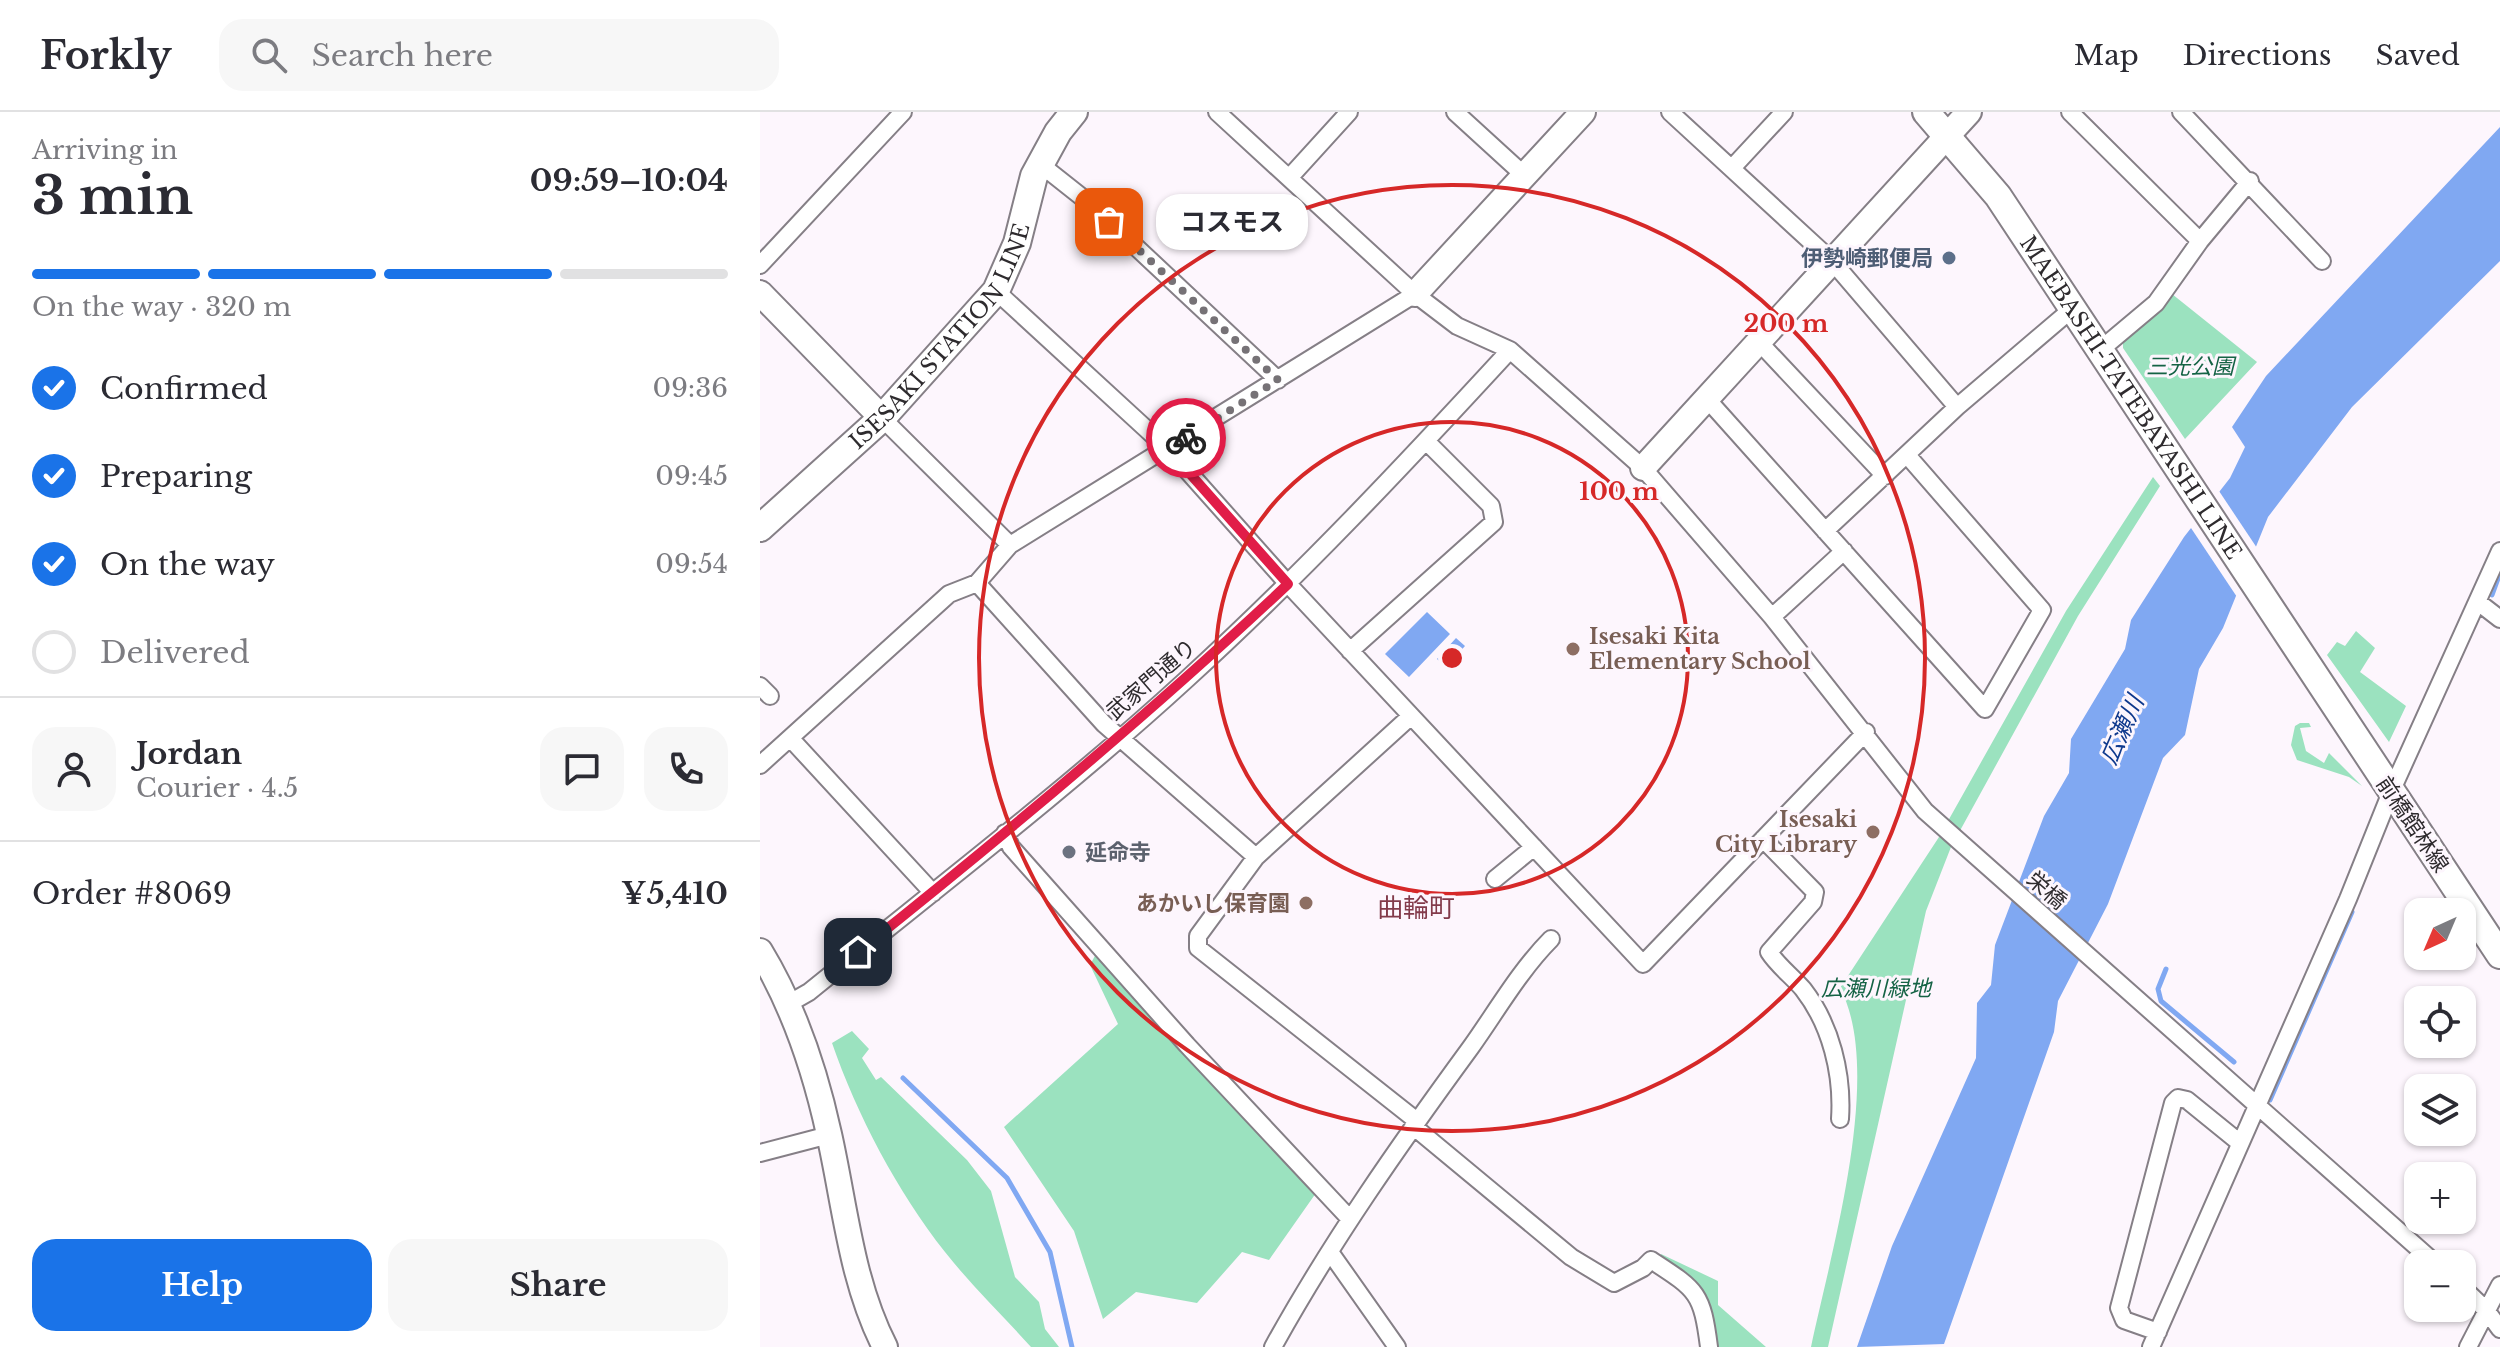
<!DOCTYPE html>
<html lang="en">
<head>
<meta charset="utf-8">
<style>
  body { margin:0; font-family:"Libre Baskerville","Noto Sans JP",serif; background:#f7f7f7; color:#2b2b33; height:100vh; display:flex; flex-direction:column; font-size:30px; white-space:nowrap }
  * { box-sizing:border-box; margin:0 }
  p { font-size:26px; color:#7c7c81 }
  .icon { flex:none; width:44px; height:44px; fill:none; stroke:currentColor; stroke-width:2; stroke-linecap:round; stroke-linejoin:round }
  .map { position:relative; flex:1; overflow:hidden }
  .side { display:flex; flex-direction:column; background:#fff; width:760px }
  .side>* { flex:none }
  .needle { width:52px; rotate:224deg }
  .tools { position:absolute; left:1644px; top:786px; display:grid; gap:16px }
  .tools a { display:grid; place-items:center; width:72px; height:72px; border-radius:16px; background:#fff; box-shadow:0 2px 6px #0004; font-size:40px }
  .pin { position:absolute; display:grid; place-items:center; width:68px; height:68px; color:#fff; margin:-34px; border-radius:16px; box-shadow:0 4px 12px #0006 }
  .courier { position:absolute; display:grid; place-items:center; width:80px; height:80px; margin:-40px; border:6px solid #e11d48; border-radius:50%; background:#fff; color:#222; box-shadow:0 2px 10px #0007 }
  .bubble { position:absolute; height:56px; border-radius:24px; background:#fff; box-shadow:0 2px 6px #0004; font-size:26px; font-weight:700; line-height:56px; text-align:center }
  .head em { font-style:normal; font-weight:700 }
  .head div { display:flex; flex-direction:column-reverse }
  .head { display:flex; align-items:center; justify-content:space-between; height:136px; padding:0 32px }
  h1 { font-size:52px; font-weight:700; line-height:60px }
  .bar { display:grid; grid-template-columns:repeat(4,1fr); gap:12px 8px; align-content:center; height:96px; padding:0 32px }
  .bar i { height:10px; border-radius:6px; background:#e1e1e2 }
  .bar .current { background:#1a73e8 }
  .bar p { grid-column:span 4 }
  .line { display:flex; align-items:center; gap:20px; padding:0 32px; border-top:2px solid #e1e1e2 }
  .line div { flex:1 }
  .round { display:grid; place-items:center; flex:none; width:84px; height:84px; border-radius:24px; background:#f7f7f7 }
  ol { padding:0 32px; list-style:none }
  li { display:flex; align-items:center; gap:24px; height:88px }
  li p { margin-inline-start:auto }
  li .icon { padding:8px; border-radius:50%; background:#1a73e8; color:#fff; stroke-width:4 }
  li:last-child { color:#7c7c81 }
  li i { width:44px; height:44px; border:4px solid #e1e1e2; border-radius:50% }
  .primary-button { display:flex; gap:16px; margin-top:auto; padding:16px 32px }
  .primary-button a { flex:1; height:92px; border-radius:24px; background:#1a73e8; color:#fff; font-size:32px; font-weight:700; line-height:92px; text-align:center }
  .primary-button a+a { background:#f7f7f7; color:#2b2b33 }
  header { display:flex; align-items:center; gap:48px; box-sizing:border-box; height:112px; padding:0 40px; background:#fff; border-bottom:2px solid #e1e1e2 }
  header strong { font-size:38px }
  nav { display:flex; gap:44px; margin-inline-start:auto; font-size:28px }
  .search { width:560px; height:72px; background:#f7f7f7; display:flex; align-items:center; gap:20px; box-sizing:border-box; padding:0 28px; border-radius:24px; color:#7c7c81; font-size:30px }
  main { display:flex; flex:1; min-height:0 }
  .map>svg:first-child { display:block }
  .green { fill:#9be2bf }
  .water { fill:#80a8f2 }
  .pier { fill:#fdf6fd }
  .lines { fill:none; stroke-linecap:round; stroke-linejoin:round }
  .stream { stroke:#80a8f2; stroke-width:5 }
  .street-casing { stroke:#857f86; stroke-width:20 }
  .secondary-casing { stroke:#857f86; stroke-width:28 }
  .primary-casing { stroke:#857f86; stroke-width:30 }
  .street { stroke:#fff; stroke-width:16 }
  .secondary { stroke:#fff; stroke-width:24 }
  .primary { stroke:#fff; stroke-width:26 }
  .done { stroke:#767276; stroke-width:8; stroke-dasharray:0 14.4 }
  .route { stroke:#e11d48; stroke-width:10 }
  .ring { fill:none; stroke:#d62828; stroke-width:4 }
  .service-dot { fill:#5c6f8a; stroke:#fdf6fd; stroke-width:3 }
  .education-dot { fill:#8d6e63; stroke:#fdf6fd; stroke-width:3 }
  .worship-dot { fill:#6b7280; stroke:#fdf6fd; stroke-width:3 }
  .labels { text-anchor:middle; stroke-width:6; stroke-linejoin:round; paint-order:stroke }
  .service-label { font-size:22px; font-weight:bold; fill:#4e5e75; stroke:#fdf6fd; text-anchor:end }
  .street-label { font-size:22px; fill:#2e2b2e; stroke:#fdf6fd }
  .park-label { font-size:22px; font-style:italic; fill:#156345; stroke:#fdf6fd }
  .education-label { font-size:22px; font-weight:bold; fill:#785e54; stroke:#fdf6fd; text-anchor:end }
  .worship-label { font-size:22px; font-weight:bold; fill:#5b616d; stroke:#fdf6fd; text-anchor:start }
  .water-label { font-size:24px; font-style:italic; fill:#0f398d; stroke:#fdf6fd }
  .quarter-label { font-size:26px; fill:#833b4b; stroke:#fdf6fd }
  .centre { fill:#d62828; stroke:#fdf6fd; stroke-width:4 }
  .ring-label { font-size:24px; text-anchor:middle; font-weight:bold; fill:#d62828; stroke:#fdf6fd; stroke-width:6; stroke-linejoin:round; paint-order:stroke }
</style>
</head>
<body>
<header>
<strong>Forkly</strong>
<div class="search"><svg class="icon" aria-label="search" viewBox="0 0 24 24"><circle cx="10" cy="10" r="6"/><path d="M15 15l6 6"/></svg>Search here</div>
<nav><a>Map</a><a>Directions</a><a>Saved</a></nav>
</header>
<main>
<section class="side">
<div class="head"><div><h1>3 min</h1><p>Arriving in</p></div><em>09:59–10:04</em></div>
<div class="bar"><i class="current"></i><i class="current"></i><i class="current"></i><i></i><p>On the way · 320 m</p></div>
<ol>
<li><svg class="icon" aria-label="check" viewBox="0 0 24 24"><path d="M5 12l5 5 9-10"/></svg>Confirmed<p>09:36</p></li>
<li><svg class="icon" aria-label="check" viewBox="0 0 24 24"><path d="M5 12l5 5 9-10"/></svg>Preparing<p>09:45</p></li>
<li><svg class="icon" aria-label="check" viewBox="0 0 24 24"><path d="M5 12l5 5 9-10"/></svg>On the way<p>09:54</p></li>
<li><i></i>Delivered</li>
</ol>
<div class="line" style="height:144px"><a class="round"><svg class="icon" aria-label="person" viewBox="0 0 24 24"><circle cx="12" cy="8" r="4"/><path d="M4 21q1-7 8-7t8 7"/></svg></a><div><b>Jordan</b><p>Courier · 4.5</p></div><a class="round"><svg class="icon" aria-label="chat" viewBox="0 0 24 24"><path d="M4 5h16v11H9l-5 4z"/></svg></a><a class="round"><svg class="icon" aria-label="phone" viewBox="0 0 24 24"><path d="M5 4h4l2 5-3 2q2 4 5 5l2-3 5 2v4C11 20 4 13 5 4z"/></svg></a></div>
<div class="line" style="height:104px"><div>Order #8069</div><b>¥5,410</b></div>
<div class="primary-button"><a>Help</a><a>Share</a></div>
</section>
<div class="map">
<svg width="1740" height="1235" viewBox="0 0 1740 1235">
  <rect width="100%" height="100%" fill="#fdf6fd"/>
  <path class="green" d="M 1412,182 L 1497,250 L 1425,327 L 1363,236 L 1363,228 L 1396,202 Z
    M 1393,365 L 1400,374 L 1318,504 L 1191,735 L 1166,799 L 1068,1235 L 1051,1235 C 1070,1144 1125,960 1080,876 L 1179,725 L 1306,499 Z
    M 1596,519 L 1615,536 L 1600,560 L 1646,594 L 1629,630 L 1567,543 L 1577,530 L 1585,534 Z
    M 1540,611 L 1549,611 L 1551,615 L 1540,616 L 1546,639 L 1564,651 L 1569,641 L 1602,674 L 1589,665 L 1537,648 L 1531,633 L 1535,614 Z
    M 337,840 L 556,1081 L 509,1148 L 482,1140 L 437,1191 L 376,1180 L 343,1207 L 314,1119 L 244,1015 L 358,912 L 330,853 Z
    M 92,919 L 109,937 L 102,946 L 116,968 L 121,965 L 207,1048 L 231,1079 L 255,1165 L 279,1190 L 285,1217 L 299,1235 L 271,1235 C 243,1204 211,1173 185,1140 C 137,1079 97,1003 72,931 Z
    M 901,1142 L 958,1169 L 958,1193 L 1006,1235 L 956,1235 C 950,1182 948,1174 900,1146 Z"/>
  <path class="water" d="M 1740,15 L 1740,149 L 1592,295 L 1508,405 L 1463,516 L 1439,557 L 1425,623 L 1403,646 L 1348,792 L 1298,889 L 1294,920 L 1184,1232 L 1097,1235 L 1132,1134 L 1216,946 L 1217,891 L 1231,873 L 1235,833 L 1284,704 L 1309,661 L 1311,627 L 1365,537 L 1371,508 L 1424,425 L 1470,366 L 1485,335 L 1472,315 L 1506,264 Z
    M 667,500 L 690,522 L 649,565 L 625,542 Z
    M 696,526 L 705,534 L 686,555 L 677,547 Z"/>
  <path class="pier" d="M 1457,376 L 1499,439 L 1479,488 L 1429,413 Z"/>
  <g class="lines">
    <path class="stream" d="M 1732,483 L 1740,461
      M 1406,857 L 1398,877 L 1401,889 L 1474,950
      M 143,966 L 247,1066 L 290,1140 L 312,1235
      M 1510,988 L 1592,800"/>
    <g class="street-casing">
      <path id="street" d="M 457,0 L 655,182 L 697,214 L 750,238 L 883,356 L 1012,505 L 1165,699 L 1676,1152
        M 695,0 L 764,63
        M 910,0 L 1072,149 L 1197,295
        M 1310,0 L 1440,129
        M 1421,0 L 1562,149
        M 280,52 L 328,90 L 518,268
        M 972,56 L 1024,0
        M 529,66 L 589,0
        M 0,153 L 143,0
        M 236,179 L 408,337 L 528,472 L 883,852 L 1106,620
        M 999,230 L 1125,364
        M 1340,238 L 1396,191 L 1440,129 L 1490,69
        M 947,287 L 1225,597 L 1282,498 L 1147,343
        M 122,306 L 250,433
        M 1065,419 L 1197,295 L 1312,197
        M 217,471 L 344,612 L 496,745
        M 1718,490 L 1740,507
        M 1012,505 L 1084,439
        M 590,539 L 734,410 L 731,394 L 666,329
        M 0,574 L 10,584
        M 651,604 L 496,745 L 438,824 L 438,836 L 657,1009
        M 31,627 L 173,781
        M 0,653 L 189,482 L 217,471 L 250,433 L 655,182
        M 245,721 L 251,735 L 427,933 L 590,1107
        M 1003,727 L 1055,780 L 1053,790 L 1009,840 C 1018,854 1032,864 1043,877 C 1071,913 1083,962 1080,1007
        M 735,767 L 774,735
        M 28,892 L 49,880 C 176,777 307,677 427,567 C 541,463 646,351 750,238
        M 653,1014 L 811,1145 L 854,1171 L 883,1156 L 891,1148 C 937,1178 942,1180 949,1235
        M 0,1041 L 69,1023
        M 570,1140 L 637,1235
        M 1702,1175 L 1726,1198 L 1740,1217
        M 1398,1220 L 1364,1208 L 1359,1196 L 1413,991 L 1418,986 L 1427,988 L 1480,1031
        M 513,1235 C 571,1130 640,1032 711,935 C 736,900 760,858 791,827
        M 1391,1235 L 1588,787 L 1631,680 L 1740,439
        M 1708,1235 L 1740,1173"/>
    </g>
    <g class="secondary-casing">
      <path id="secondary" d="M 0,181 L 122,306
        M 655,182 L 823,0
        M 883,356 L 1209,0
        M 0,839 C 34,895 55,958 69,1022 C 85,1093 91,1169 125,1235"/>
    </g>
    <g class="primary-casing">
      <g id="primary">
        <path id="s1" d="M 1166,0 L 1238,84 L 1740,843"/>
        <path id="s2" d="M 0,416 L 122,306 L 236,179 L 257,131 L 274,64 L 298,20 L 314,0"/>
      </g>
    </g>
    <use href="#street" class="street"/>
    <use href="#secondary" class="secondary"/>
    <use href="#primary" class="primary"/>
  </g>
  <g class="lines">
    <path class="done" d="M 349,110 L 518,268 L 426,326"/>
    <path class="route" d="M 98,840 C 246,722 390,602 528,472 L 408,337 L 426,326"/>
  </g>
  <g class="ring">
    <circle cx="692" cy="546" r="236"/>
    <circle cx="692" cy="546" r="473"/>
  </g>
  <circle class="service-dot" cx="1189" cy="146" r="8"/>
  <g class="education-dot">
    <circle cx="813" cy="537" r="8"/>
    <circle cx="1113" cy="720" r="8"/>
    <circle cx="546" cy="791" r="8"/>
  </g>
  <circle class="worship-dot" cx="309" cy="740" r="8"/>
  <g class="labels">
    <g class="service-label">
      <text x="1173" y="154">伊勢崎郵便局</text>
    </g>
    <g class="street-label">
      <text dy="8" stroke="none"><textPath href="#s2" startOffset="266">ISESAKI STATION LINE</textPath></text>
      <text dy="8" stroke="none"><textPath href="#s1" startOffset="352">MAEBASHI-TATEBAYASHI LINE</textPath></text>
      <text transform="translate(391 567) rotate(-41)" y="8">武家門通り</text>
      <text transform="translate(1653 712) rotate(56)" y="8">前橋館林線</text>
      <text transform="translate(1287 778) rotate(41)" y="8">栄橋</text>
    </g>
    <g class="park-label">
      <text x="1430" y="262">三光公園</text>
      <text x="1116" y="884">広瀬川緑地</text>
    </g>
    <g class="education-label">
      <text x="829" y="532" text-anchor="start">Isesaki Kita<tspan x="829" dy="25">Elementary School</tspan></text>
      <text x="1097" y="715">Isesaki<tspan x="1097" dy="25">City Library</tspan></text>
      <text x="530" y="799">あかいし保育園</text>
    </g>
    <g class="worship-label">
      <text x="325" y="748">延命寺</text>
    </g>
    <g class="water-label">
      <text transform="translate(1362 618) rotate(-66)" y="8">広瀬川</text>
    </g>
    <g class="quarter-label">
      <text x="656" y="805">曲輪町</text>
    </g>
  </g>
  <circle cx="692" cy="546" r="12" class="centre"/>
  <g class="ring-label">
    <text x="1026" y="220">200 m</text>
    <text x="859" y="388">100 m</text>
  </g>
</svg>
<div class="tools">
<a><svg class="needle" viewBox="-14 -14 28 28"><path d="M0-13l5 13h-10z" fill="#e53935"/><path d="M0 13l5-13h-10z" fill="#7c7c81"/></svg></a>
<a><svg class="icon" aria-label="locate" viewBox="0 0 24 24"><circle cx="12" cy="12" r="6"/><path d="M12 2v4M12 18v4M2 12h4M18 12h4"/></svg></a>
<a><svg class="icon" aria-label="layers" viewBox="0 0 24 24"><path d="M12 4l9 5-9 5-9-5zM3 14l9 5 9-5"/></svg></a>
<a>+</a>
<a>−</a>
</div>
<div class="pin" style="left:349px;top:110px;background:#ea580c"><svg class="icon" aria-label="bag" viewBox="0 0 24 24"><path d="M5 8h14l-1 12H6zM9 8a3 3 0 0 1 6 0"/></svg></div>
<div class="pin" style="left:98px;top:840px;background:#1f2937"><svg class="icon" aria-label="home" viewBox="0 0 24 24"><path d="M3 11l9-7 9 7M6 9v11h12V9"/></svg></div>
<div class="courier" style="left:426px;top:326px"><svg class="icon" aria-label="bike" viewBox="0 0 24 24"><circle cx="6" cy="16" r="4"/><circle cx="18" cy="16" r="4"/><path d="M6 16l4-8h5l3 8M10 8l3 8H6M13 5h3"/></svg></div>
<div class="bubble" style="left:396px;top:82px;width:152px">コスモス</div>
</div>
</main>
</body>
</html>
